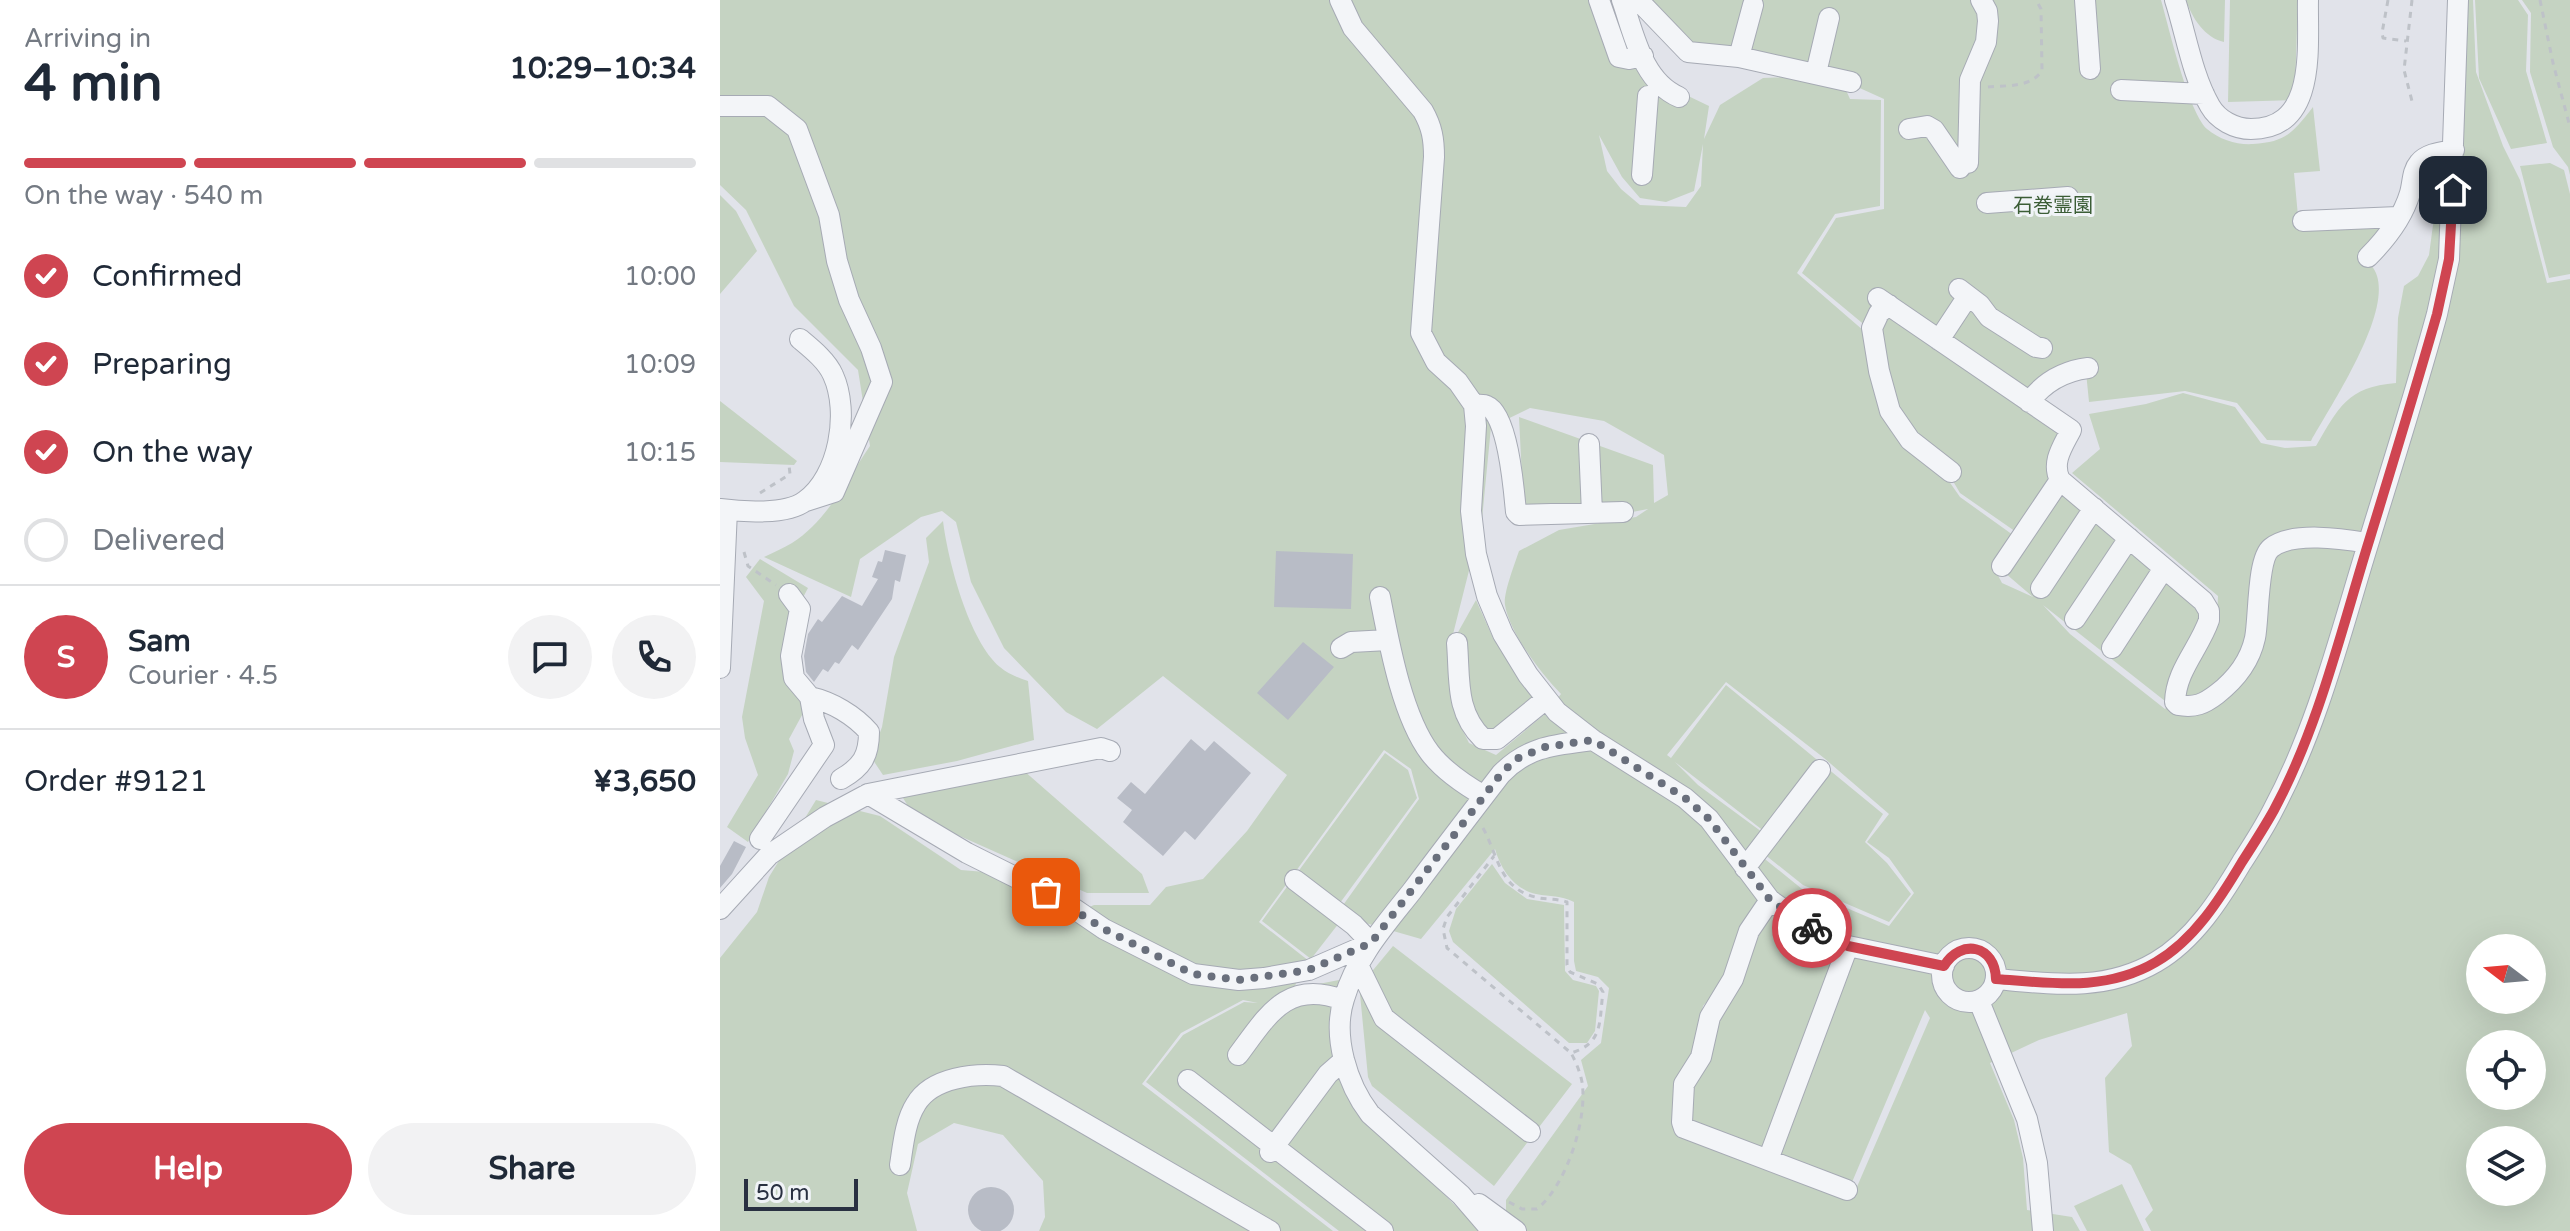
<!DOCTYPE html>
<html lang="en">
<head>
<meta charset="utf-8">
<style>
  body { margin:0; font-family:"Varela Round","Noto Sans JP",sans-serif; background:#f2f2f3; color:#1f2937; height:100vh; display:flex; flex-direction:column; font-size:30px; white-space:nowrap }
  * { box-sizing:border-box; margin:0 }
  p { font-size:26px; color:#747a83 }
  .icon { flex:none; width:44px; height:44px; fill:none; stroke:currentColor; stroke-width:2; stroke-linecap:round; stroke-linejoin:round }
  .map { position:relative; flex:1; overflow:hidden }
  .side { display:flex; flex-direction:column; background:#fff; width:720px }
  .side>* { flex:none }
  .needle { width:52px; rotate:286deg }
  .buttons { position:absolute; left:1746px; top:934px; display:grid; gap:16px }
  .buttons a { display:grid; place-items:center; width:80px; height:80px; border-radius:50%; background:#fff; box-shadow:0 8px 32px #0002; font-size:40px }
  .scale { position:absolute; left:24px; bottom:20px; width:114px; box-sizing:border-box; padding-left:8px; border:4px solid #293041; border-top:0; font-size:22px; line-height:28px; white-space:nowrap; color:#293041; -webkit-text-stroke:6px #f0f3f7; paint-order:stroke }
  .pin { position:absolute; display:grid; place-items:center; width:68px; height:68px; color:#fff; margin:-34px; border-radius:16px; box-shadow:0 4px 12px #0006 }
  .courier { position:absolute; display:grid; place-items:center; width:80px; height:80px; margin:-40px; border:6px solid #cf4551; border-radius:50%; background:#fff; color:#222; box-shadow:0 2px 10px #0007 }
  .headline em { font-style:normal; font-weight:800 }
  .headline div { display:flex; flex-direction:column-reverse }
  .headline { display:flex; align-items:center; justify-content:space-between; height:136px; padding:0 24px }
  h1 { font-size:52px; font-weight:800; line-height:60px }
  .bar { display:grid; grid-template-columns:repeat(4,1fr); gap:12px 8px; align-content:center; height:96px; padding:0 24px }
  .bar i { height:10px; border-radius:6px; background:#e0e1e3 }
  .bar .selected { background:#cf4551 }
  .bar p { grid-column:span 4 }
  .line { display:flex; align-items:center; gap:20px; padding:0 24px; border-top:2px solid #e0e1e3 }
  .line div { flex:1 }
  .round { display:grid; place-items:center; flex:none; width:84px; height:84px; border-radius:42px; background:#f2f2f3 }
  ol { padding:0 24px; list-style:none }
  li { display:flex; align-items:center; gap:24px; height:88px }
  li p { margin-inline-start:auto }
  li .icon { padding:8px; border-radius:50%; background:#cf4551; color:#fff; stroke-width:4 }
  li:last-child { color:#747a83 }
  li i { width:44px; height:44px; border:4px solid #e0e1e3; border-radius:50% }
  .action { display:flex; gap:16px; margin-top:auto; padding:16px 24px }
  .action a { flex:1; height:92px; border-radius:48px; background:#cf4551; color:#fff; font-size:32px; font-weight:800; line-height:92px; text-align:center }
  .action a+a { background:#f2f2f3; color:#1f2937 }
  main { display:flex; flex:1; min-height:0 }
  .map>svg:first-child { display:block }
  .green { fill:#c5d3c2; fill-rule:evenodd }
  .building { fill:#b8bcc6 }
  .lines { fill:none; stroke-linecap:round; stroke-linejoin:round }
  .minor-casing { stroke:#a6aab4; stroke-width:22 }
  .path { stroke:#bec2c8; stroke-width:3; stroke-dasharray:6 6; stroke-linecap:butt }
  .minor { stroke:#f3f5f8; stroke-width:20 }
  .done { stroke:#696f7c; stroke-width:8; stroke-dasharray:0 14.4 }
  .route { stroke:#cf4551; stroke-width:10 }
  .labels { text-anchor:middle; stroke-width:6; stroke-linejoin:round; paint-order:stroke }
  .park-label { font-size:20px; fill:#3b5d36; stroke:#f0f3f7 }
</style>
</head>
<body>
<main>
<section class="side">
<div class="headline"><div><h1>4 min</h1><p>Arriving in</p></div><em>10:29–10:34</em></div>
<div class="bar"><i class="selected"></i><i class="selected"></i><i class="selected"></i><i></i><p>On the way · 540 m</p></div>
<ol>
<li><svg class="icon" aria-label="check" viewBox="0 0 24 24"><path d="M5 12l5 5 9-10"/></svg>Confirmed<p>10:00</p></li>
<li><svg class="icon" aria-label="check" viewBox="0 0 24 24"><path d="M5 12l5 5 9-10"/></svg>Preparing<p>10:09</p></li>
<li><svg class="icon" aria-label="check" viewBox="0 0 24 24"><path d="M5 12l5 5 9-10"/></svg>On the way<p>10:15</p></li>
<li><i></i>Delivered</li>
</ol>
<div class="line" style="height:144px"><b class="round" style="background:#cf4551;color:#fff">S</b><div><b>Sam</b><p>Courier · 4.5</p></div><a class="round"><svg class="icon" aria-label="chat" viewBox="0 0 24 24"><path d="M4 5h16v11H9l-5 4z"/></svg></a><a class="round"><svg class="icon" aria-label="phone" viewBox="0 0 24 24"><path d="M5 4h4l2 5-3 2q2 4 5 5l2-3 5 2v4C11 20 4 13 5 4z"/></svg></a></div>
<div class="line" style="height:104px"><div>Order #9121</div><b>¥3,650</b></div>
<div class="action"><a>Help</a><a>Share</a></div>
</section>
<div class="map">
<svg width="1850" height="1231" viewBox="0 0 1850 1231">
  <rect width="100%" height="100%" fill="#e1e3ea"/>
  <path class="green" d="M 0,0 L 895,0 L 911,43 L 962,93 L 989,106 L 984,139 L 1000,105 L 1043,78 L 1063,77 L 1125,88 L 1130,99 L 1161,100 L 1160,206 L 1115,214 L 1077,273 L 1144,331 L 1164,415 L 1182,447 L 1226,477 L 1240,497 L 1293,535 L 1273,566 L 1282,583 L 1313,597 L 1278,567 L 1299,534 L 1240,493 L 1230,476 L 1187,444 L 1147,327 L 1082,273 L 1116,218 L 1164,209 L 1164,99 L 1133,85 L 971,59 L 914,0 L 1441,0 C 1449,28 1468,111 1487,129 C 1500,140 1517,145 1533,144 C 1567,142 1573,132 1593,107 L 1600,171 L 1574,173 L 1579,227 L 1661,224 L 1663,234 L 1644,255 C 1648,261 1655,269 1657,276 C 1670,317 1611,405 1591,441 L 1547,440 L 1517,403 L 1465,391 L 1369,402 L 1366,372 L 1316,400 L 1358,429 L 1343,474 L 1497,617 L 1498,596 L 1352,473 L 1380,449 L 1369,414 L 1426,404 L 1463,393 L 1515,407 L 1541,443 L 1565,448 L 1596,446 C 1619,407 1627,387 1676,383 L 1678,318 L 1684,286 L 1698,276 L 1709,255 L 1715,210 L 1706,192 L 1714,178 L 1743,185 L 1741,142 L 1744,0 L 1753,0 L 1756,72 L 1783,146 L 1800,180 L 1827,283 L 1850,279 L 1850,1231 L 1431,1231 L 1425,1219 L 1433,1210 L 1411,1165 L 1389,1152 L 1385,1078 L 1412,1046 L 1407,1013 L 1319,1040 L 1270,1063 L 1294,1120 L 1303,1158 L 1307,1210 L 1352,1217 L 1360,1231 L 786,1231 L 786,1200 L 868,1086 L 861,1060 L 881,1043 L 889,988 L 878,977 L 856,971 L 854,961 L 854,902 C 840,895 831,897 816,894 C 794,889 781,870 775,849 L 701,939 L 642,922 L 621,908 L 699,799 L 691,769 L 664,750 L 539,922 L 589,961 L 573,989 L 624,979 L 616,1049 L 678,1149 L 761,1231 L 619,1231 L 426,1082 L 463,1035 L 524,1002 L 538,1003 L 523,1000 L 461,1033 L 422,1084 L 613,1231 L 319,1231 L 325,1217 L 323,1181 L 283,1135 L 234,1123 L 198,1144 L 187,1193 L 197,1231 L 0,1231 L 0,958 L 37,912 L 49,877 L 96,800 L 160,816 L 241,870 L 289,874 L 317,908 L 338,921 L 374,905 L 430,905 L 446,887 L 483,879 L 527,831 L 567,775 L 443,676 L 377,729 L 346,712 L 284,648 L 251,582 L 236,522 L 222,511 L 201,517 L 140,559 L 131,597 L 44,557 C 54,552 64,548 72,543 C 107,521 127,479 150,446 L 138,370 L 74,306 L 26,210 L 0,185 ZM 879,135 L 902,177 L 920,198 L 946,202 L 974,191 L 983,144 L 981,186 L 966,207 L 920,205 L 901,189 L 887,171 ZM 810,408 L 884,421 L 944,455 L 948,495 L 934,503 L 933,465 L 799,417 L 804,518 L 907,513 L 928,509 L 916,517 L 839,530 L 799,551 C 795,563 783,594 785,605 C 789,632 822,675 841,694 L 825,714 L 776,755 L 749,743 L 739,723 L 728,654 L 762,519 L 771,427 ZM 1323,605 L 1445,701 L 1455,699 L 1445,709 L 1350,634 ZM 1006,682 L 1104,758 L 1169,814 L 1147,842 L 1169,858 L 1194,893 L 1169,926 L 1082,889 L 1030,847 L 1042,832 L 978,785 L 955,762 L 1045,832 L 1034,846 L 1083,885 L 1169,922 L 1191,894 L 1167,863 L 1145,842 L 1163,814 L 1006,685 L 951,758 L 947,755 ZM 1760,948 L 1812,948 L 1812,1000 L 1760,1000 ZM 1004,981 L 960,1130 L 1127,1194 L 1205,1010 L 1210,1018 L 1133,1196 L 1124,1198 L 1050,1172 L 954,1133 L 956,1083 L 972,1055 L 983,1006 ZM 1760,1044 L 1812,1044 L 1812,1096 L 1760,1096 ZM 1760,1140 L 1812,1140 L 1812,1192 L 1760,1192 Z
    M 1466,0 L 1505,0 L 1504,42 C 1485,38 1472,18 1466,0 Z
    M 1510,0 L 1578,0 L 1575,87 L 1573,100 L 1508,102 Z
    M 1755,0 L 1798,0 L 1808,15 L 1806,71 L 1827,143 L 1791,149 L 1759,78 Z
    M 1802,0 L 1850,0 L 1850,175 L 1848,167 L 1833,147 L 1810,72 L 1811,13 Z
    M 1830,163 L 1844,170 L 1850,194 L 1850,274 L 1829,278 L 1800,166 Z
    M 0,195 L 16,211 L 37,251 L 0,294 Z
    M 0,401 L 77,461 L 74,465 L 0,462 Z
    M 223,521 C 228,561 249,641 280,667 C 288,674 299,678 308,681 L 314,740 L 237,761 L 163,775 L 151,757 L 162,727 L 174,657 L 209,562 L 206,538 Z
    M 40,559 L 88,588 L 78,607 L 70,630 L 88,704 L 69,739 L 74,751 L 68,774 L 28,842 L 7,827 L 38,775 L 25,738 L 22,717 L 44,601 L 26,577 Z
    M 756,600 L 773,638 L 821,711 L 758,743 L 732,643 Z
    M 665,753 L 688,770 L 697,798 L 617,907 L 626,914 L 591,959 L 542,921 Z
    M 303,770 L 422,874 L 429,893 L 367,893 L 233,833 L 212,820 L 194,816 L 180,793 Z
    M 772,864 L 785,883 L 807,899 L 844,905 L 845,971 L 853,980 L 876,986 L 879,991 L 875,1031 L 867,1043 L 849,1043 L 733,942 L 729,931 L 736,909 Z
    M 673,946 L 852,1084 L 774,1186 L 652,1086 L 648,1077 L 640,994 L 649,975 Z
    M 1402,1184 L 1424,1231 L 1367,1231 L 1354,1206 Z"/>
  <path class="building" d="M 165,550 L 186,555 L 180,582 L 175,580 L 172,599 L 138,650 L 132,645 L 119,664 L 115,662 L 108,672 L 103,669 L 94,682 L 86,672 L 84,656 L 88,634 L 98,619 L 102,622 L 122,596 L 142,606 L 158,579 L 152,577 L 158,561 L 162,562 Z
    M 556,551 L 633,554 L 631,609 L 554,607 Z
    M 583,642 L 614,667 L 568,720 L 537,693 Z
    M 471,739 L 485,751 L 494,741 L 531,773 L 475,840 L 465,831 L 443,856 L 403,822 L 412,810 L 397,798 L 411,782 L 425,794 Z
    M 14,841 L 26,847 L 12,874 L 0,888 L 0,866 Z
    M248 1210a23 23 0 1 1 46 0a23 23 0 1 1-46 0Z"/>
  <g class="lines">
    <g class="minor-casing">
      <path id="minor" d="M 620,0 L 633,28 L 703,111 C 712,127 714,139 714,157 L 701,333 L 716,362 L 738,382 L 754,405 L 756,426 L 751,511 L 756,554 L 767,596 L 783,634 L 808,675 L 837,712 L 873,740 L 965,798 L 989,819 L 1050,900 L 1081,922 L 1104,936 L 1128,946 L 1224,966
        M 879,0 L 899,57 L 909,59 L 923,56
        M 902,0 C 914,34 922,81 959,97
        M 918,0 L 968,52 L 1019,57 L 1131,82
        M 1365,0 L 1370,69
        M 1455,0 C 1466,34 1472,75 1490,106 C 1498,120 1515,129 1531,129 C 1598,129 1587,46 1588,0
        M 1019,57 L 1033,5
        M 1096,73 L 1109,18
        M 1401,90 L 1484,94
        M 0,106 L 48,106 L 77,129 L 109,215 L 117,261 L 129,300 L 151,348 L 162,382 L 114,492 L 86,501
        M 1189,129 L 1207,126 L 1214,130 L 1240,168
        M 1248,163 L 1250,80 L 1266,42 L 1268,21 L 1267,11 L 1261,0
        M 922,175 L 928,96
        M 1267,203 L 1348,197
        M 1583,221 L 1678,217
        M 1648,257 C 1666,239 1683,217 1690,193 C 1693,183 1692,171 1699,163 C 1707,153 1723,152 1734,150
        M 1239,289 L 1260,305 L 1269,317 L 1316,347 L 1322,348
        M 1158,298 L 1351,430 C 1343,446 1331,462 1340,480 L 1483,601 L 1489,611 L 1489,620 C 1479,649 1456,670 1455,702 L 1458,705 C 1475,708 1484,704 1497,694 C 1515,680 1530,661 1535,638 C 1539,619 1537,559 1551,548 C 1572,531 1623,539 1648,543
        M 1169,305 L 1159,313 L 1152,328 L 1159,371 L 1170,411 L 1190,440 L 1231,472
        M 1219,340 L 1248,296
        M 1309,402 C 1324,382 1344,371 1368,368
        M 754,405 C 759,405 763,404 767,406 C 788,414 794,491 796,512 L 799,515 L 903,512
        M 869,444 L 872,513
        M 0,509 C 22,512 67,515 85,501 C 119,477 130,412 113,375 C 107,361 92,349 80,339
        M 1282,566 L 1340,480
        M 1321,588 L 1374,508
        M 660,597 C 669,643 682,716 710,753 C 723,770 745,785 764,796
        M 1355,619 L 1409,538
        M 737,643 C 740,679 735,712 763,739 L 777,739 L 826,699
        M 621,648 L 631,642 L 668,640
        M 1392,648 L 1444,568
        M 0,668 L 7,510
        M 90,697 C 112,702 134,715 149,732 C 149,756 142,767 121,779
        M 148,794 L 247,853 L 343,901 L 384,929 L 473,974 L 519,980 L 544,978 L 589,970 L 651,943 L 634,925 L 575,880
        M 40,839 L 104,745 L 94,719 L 90,697 L 74,678 L 71,656 L 80,609 L 69,594
        M 1025,868 L 1100,770
        M 1050,900 L 1029,931 L 1013,979 L 990,1017 L 981,1057 L 964,1084 L 962,1122 L 964,1128 L 1127,1190
        M 0,909 L 49,855 L 105,817 L 148,794 L 381,748 L 390,751
        M1222 975a27 27 0 1 1 54 0a27 27 0 1 1-54 0Z
        M 638,965 L 664,1018 L 810,1132
        M 1276,979 C 1332,984 1385,992 1436,962 C 1474,940 1500,899 1522,862 C 1533,845 1544,828 1553,810 C 1598,726 1621,631 1649,541 C 1672,466 1696,391 1717,314 L 1729,259 L 1738,0
        M 1259,1001 L 1307,1119 L 1317,1163 L 1323,1231
        M 518,1055 C 548,1015 567,979 623,1000
        M 468,1080 L 663,1231
        M 550,1152 L 608,1074 L 624,1060
        M 1048,1160 L 1128,946
        M 180,1165 C 183,1146 185,1121 196,1104 C 212,1077 255,1073 283,1076 L 550,1231
        M 759,1204 L 796,1231
        M 772,1231 L 741,1195 L 650,1114 C 627,1084 612,1036 624,999 C 636,957 666,924 692,891 C 721,852 751,813 781,774 C 808,746 835,745 873,740"/>
    </g>
    <path class="path" d="M 1668,0 L 1662,33 L 1663,38 L 1686,41
      M 1692,0 L 1684,70 L 1693,105
      M 1820,0 L 1833,63 L 1850,127
      M 1268,87 C 1288,85 1309,88 1322,71 L 1321,9 L 1316,0
      M 40,493 L 70,474 L 69,465
      M 24,552 L 28,566 L 56,585
      M 763,828 C 778,855 779,888 815,897 C 825,900 836,898 847,902 L 847,965 L 850,972 L 878,984 L 883,992 C 879,1021 884,1043 851,1053 L 727,948 L 723,929 L 727,917 L 774,856
      M 789,1202 L 802,1209 L 817,1209 C 846,1186 868,1119 862,1082 C 860,1072 856,1062 851,1053"/>
    <use href="#minor" class="minor"/>
  </g>
  <g class="lines">
    <path class="done" d="M 326,892 L 384,929 L 473,974 L 519,980 L 589,970 L 651,943 L 781,774 L 796,759 L 825,747 L 873,740 L 965,798 L 989,819 L 1050,900 L 1092,928"/>
    <path class="route" d="M 1092,928 L 1128,946 L 1224,966 C 1241,938 1275,945 1276,979 C 1332,983 1385,992 1436,962 C 1474,940 1500,899 1522,862 C 1533,845 1544,828 1554,810 C 1599,726 1621,631 1649,541 C 1672,466 1695,391 1717,314 L 1729,259 L 1733,190"/>
  </g>
  <g class="labels">
    <g class="park-label">
      <text x="1333" y="212">石巻霊園</text>
    </g>
  </g>
</svg>
<div class="buttons">
<a><svg class="needle" viewBox="-14 -14 28 28"><path d="M0-13l5 13h-10z" fill="#e53935"/><path d="M0 13l5-13h-10z" fill="#747a83"/></svg></a>
<a><svg class="icon" aria-label="locate" viewBox="0 0 24 24"><circle cx="12" cy="12" r="6"/><path d="M12 2v4M12 18v4M2 12h4M18 12h4"/></svg></a>
<a><svg class="icon" aria-label="layers" viewBox="0 0 24 24"><path d="M12 4l9 5-9 5-9-5zM3 14l9 5 9-5"/></svg></a>
</div>
<div class="scale">50 m</div>
<div class="pin" style="left:326px;top:892px;background:#ea580c"><svg class="icon" aria-label="bag" viewBox="0 0 24 24"><path d="M5 8h14l-1 12H6zM9 8a3 3 0 0 1 6 0"/></svg></div>
<div class="pin" style="left:1733px;top:190px;background:#1f2937"><svg class="icon" aria-label="home" viewBox="0 0 24 24"><path d="M3 11l9-7 9 7M6 9v11h12V9"/></svg></div>
<div class="courier" style="left:1092px;top:928px"><svg class="icon" aria-label="bike" viewBox="0 0 24 24"><circle cx="6" cy="16" r="4"/><circle cx="18" cy="16" r="4"/><path d="M6 16l4-8h5l3 8M10 8l3 8H6M13 5h3"/></svg></div>
</div>
</main>
</body>
</html>
